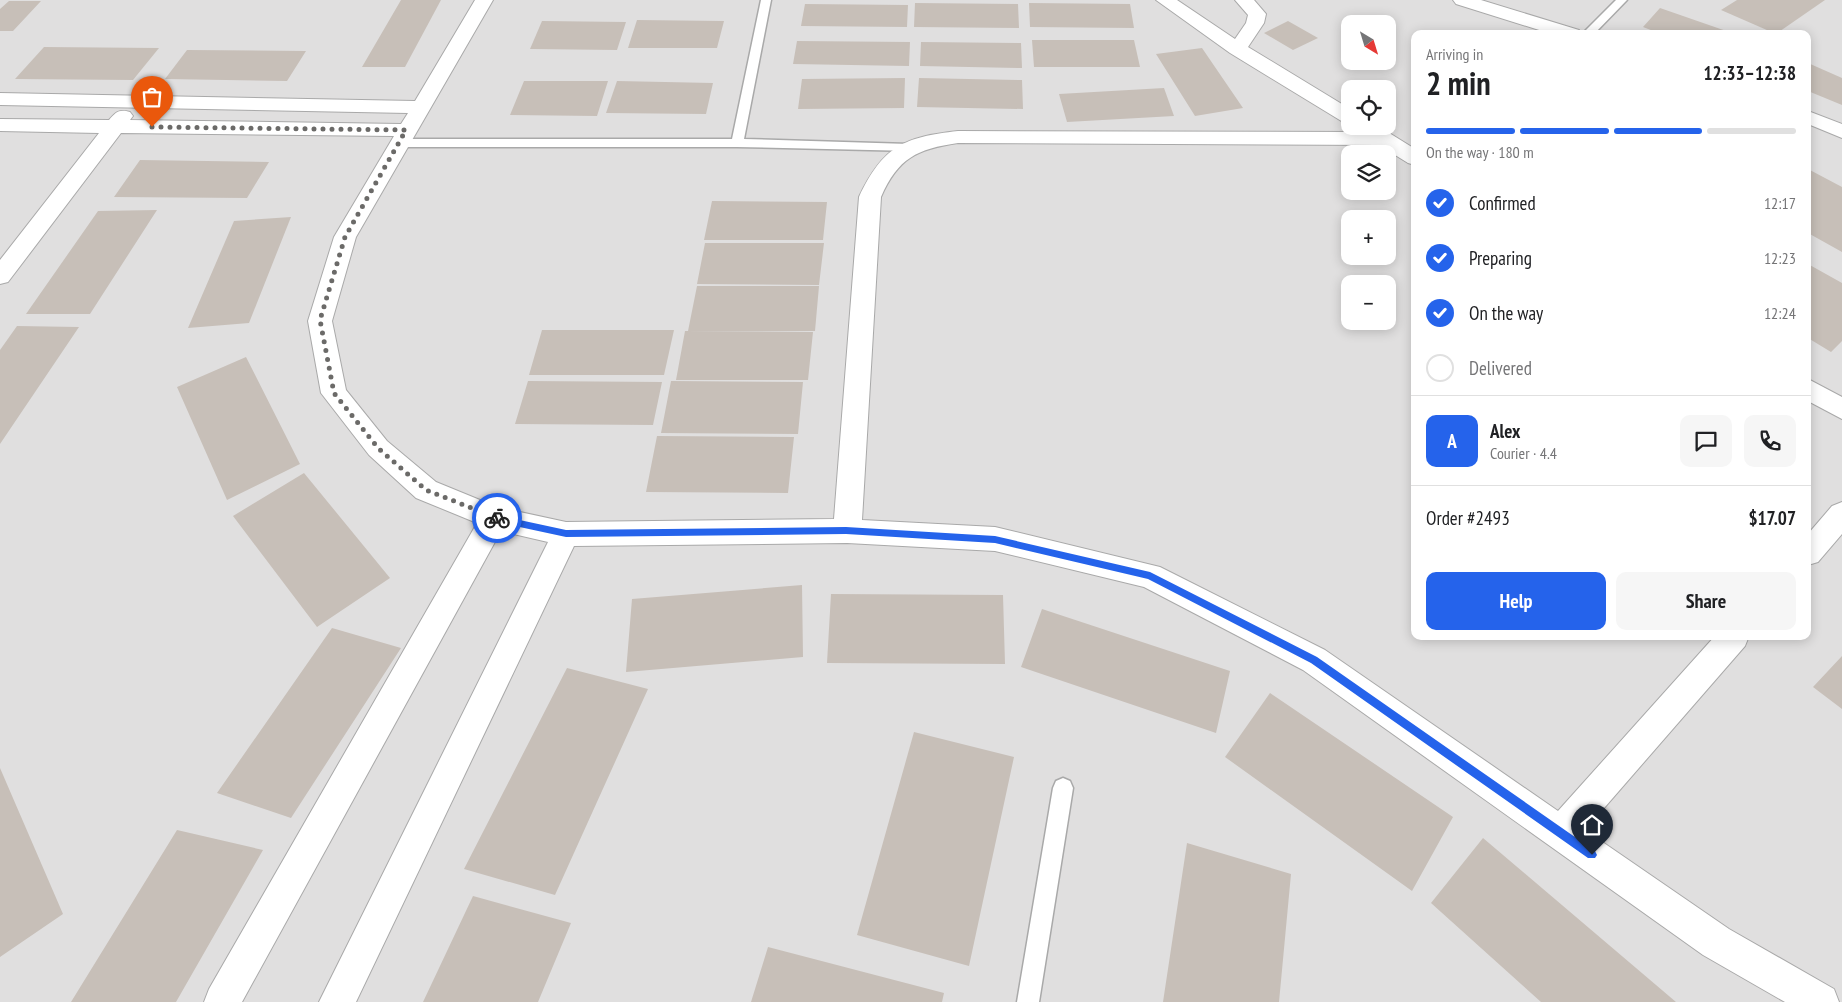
<!DOCTYPE html>
<html lang="en">
<head>
<meta charset="utf-8">
<style>
  body { margin:0; font-family:"PT Sans Narrow",sans-serif; background:#f6f6f6; color:#202124; height:100vh; display:flex; flex-direction:column; font-size:19px; white-space:nowrap }
  * { box-sizing:border-box; margin:0 }
  p { font-size:16px; color:#757577 }
  .icon { flex:none; width:28px; height:28px; fill:none; stroke:currentColor; stroke-width:2; stroke-linecap:round; stroke-linejoin:round }
  .map { position:relative; flex:1; overflow:hidden }
  .side { position:absolute; left:1411px; top:30px; width:400px; height:610px; display:flex; flex-direction:column; background:#fff; border-radius:10px; box-shadow:0 2px 12px #0003 }
  .side>* { flex:none }
  .needle { width:32px; rotate:142deg }
  .tools { position:absolute; left:1341px; top:15px; display:grid; gap:10px }
  .tools a { display:grid; place-items:center; width:55px; height:55px; border-radius:10px; background:#fff; box-shadow:0 2px 12px #0003; font-size:25px }
  .pin { position:absolute; display:grid; place-items:center; width:42px; height:42px; color:#fff; margin:-51px -21px; border-radius:50% 50% 50% 0; rotate:-45deg; box-shadow:0 0 5px #0007 }
  .pin .icon { rotate:45deg }
  .courier { position:absolute; display:grid; place-items:center; width:50px; height:50px; margin:-25px; border:4px solid #2563eb; border-radius:50%; background:#fff; color:#222; box-shadow:0 1px 6px #0007 }
  .headline em { font-style:normal; font-weight:700 }
  .headline div { display:flex; flex-direction:column-reverse }
  .headline { display:flex; align-items:center; justify-content:space-between; height:85px; padding:0 15px }
  h1 { font-size:32px; font-weight:700; line-height:38px }
  .bar { display:grid; grid-template-columns:repeat(4,1fr); gap:8px 5px; align-content:center; height:60px; padding:0 15px }
  .bar i { height:6px; border-radius:4px; background:#e0e0e0 }
  .bar .on { background:#2563eb }
  .bar p { grid-column:span 4 }
  .line { display:flex; align-items:center; gap:12px; padding:0 15px; border-top:1px solid #e0e0e0 }
  .line div { flex:1 }
  .round { display:grid; place-items:center; flex:none; width:52px; height:52px; border-radius:10px; background:#f6f6f6 }
  ol { padding:0 15px; list-style:none }
  li { display:flex; align-items:center; gap:15px; height:55px }
  li p { margin-inline-start:auto }
  li .icon { padding:5px; border-radius:50%; background:#2563eb; color:#fff; stroke-width:4 }
  li:last-child { color:#757577 }
  li i { width:28px; height:28px; border:2px solid #e0e0e0; border-radius:50% }
  .cta { display:flex; gap:10px; margin-top:auto; padding:10px 15px }
  .cta a { flex:1; height:58px; border-radius:10px; background:#2563eb; color:#fff; font-size:20px; font-weight:700; line-height:58px; text-align:center }
  .cta a+a { background:#f6f6f6; color:#202124 }
  .map>svg:first-child { display:block }
  .residential { fill:#e0dfdf; fill-rule:evenodd }
  .building { fill:#c7bfb8 }
  .lines { fill:none; stroke-linecap:round; stroke-linejoin:round }
  .service-casing { stroke:#a9a9a9; stroke-width:3 }
  .minor-casing { stroke:#a9a9a9; stroke-width:2 }
  .service { fill:#fff; fill-rule:evenodd }
  .minor { fill:#fff; fill-rule:evenodd }
  .route { fill:#2563eb }
  .done { stroke:#6b6a68; stroke-width:5; stroke-dasharray:0 9 }
</style>
</head>
<body>
<div class="map">
<svg width="1842" height="1002" viewBox="0 0 1842 1002">
  <rect width="100%" height="100%" fill="#f2efe9"/>
  <path class="residential" d="M 0,0 L 1842,0 L 1842,1002 L 0,1002 ZM 1350,24 L 1388,24 L 1388,61 L 1350,61 ZM 1415,34 L 1808,34 L 1808,636 L 1415,636 ZM 1350,89 L 1388,89 L 1388,126 L 1350,126 ZM 1350,154 L 1388,154 L 1388,191 L 1350,191 ZM 1350,219 L 1388,219 L 1388,256 L 1350,256 ZM 1350,284 L 1388,284 L 1388,321 L 1350,321 Z"/>
  <path class="building" d="M 401,0 L 441,0 L 405,67 L 362,67 Z
    M 1737,0 L 1825,0 L 1776,34 L 1721,10 Z
    M 9,1 L 41,1 L 13,31 L 0,31 L 0,9 Z
    M 915,3 L 1018,4 L 1019,28 L 914,27 Z
    M 1029,3 L 1130,4 L 1134,28 L 1030,27 Z
    M 805,4 L 908,5 L 907,27 L 801,26 Z
    M 1660,8 L 1732,33 L 1732,34 L 1661,34 L 1643,27 Z
    M 637,20 L 724,21 L 717,48 L 628,48 Z
    M 542,21 L 626,22 L 617,50 L 530,49 Z
    M 1288,21 L 1318,38 L 1293,50 L 1264,33 Z
    M 1032,40 L 1134,40 L 1140,67 L 1034,67 Z
    M 797,41 L 910,42 L 909,66 L 793,64 Z
    M 921,42 L 1021,43 L 1022,68 L 920,66 Z
    M 44,47 L 159,48 L 133,80 L 15,79 Z
    M 1202,48 L 1243,108 L 1195,116 L 1156,54 Z
    M 187,50 L 306,51 L 287,81 L 165,79 Z
    M 1808,63 L 1842,78 L 1842,105 L 1808,91 Z
    M 905,78 L 904,108 L 798,109 L 802,79 Z
    M 919,78 L 1022,80 L 1023,109 L 917,107 Z
    M 524,81 L 608,81 L 597,116 L 510,115 Z
    M 617,81 L 713,83 L 706,114 L 606,113 Z
    M 1164,88 L 1174,116 L 1067,122 L 1059,94 Z
    M 140,160 L 269,162 L 247,198 L 114,197 Z
    M 1808,169 L 1842,187 L 1842,252 L 1808,233 Z
    M 712,201 L 827,202 L 823,240 L 704,240 Z
    M 157,210 L 90,314 L 26,314 L 98,211 Z
    M 291,217 L 249,323 L 188,328 L 234,221 Z
    M 705,243 L 824,243 L 819,285 L 697,284 Z
    M 1808,264 L 1842,283 L 1842,341 L 1831,352 L 1808,338 Z
    M 697,286 L 819,286 L 815,331 L 688,331 Z
    M 17,326 L 79,327 L 0,444 L 0,350 Z
    M 542,330 L 674,330 L 664,375 L 529,375 Z
    M 685,331 L 813,332 L 808,380 L 676,380 Z
    M 246,357 L 300,464 L 227,500 L 177,387 Z
    M 528,381 L 662,382 L 653,425 L 515,424 Z
    M 671,381 L 803,382 L 798,434 L 661,433 Z
    M 657,436 L 794,437 L 788,493 L 646,492 Z
    M 304,473 L 390,578 L 317,627 L 233,516 Z
    M 802,585 L 803,657 L 626,672 L 632,599 Z
    M 831,594 L 1003,595 L 1005,664 L 827,663 Z
    M 1042,609 L 1230,671 L 1216,733 L 1021,667 Z
    M 332,628 L 401,648 L 291,818 L 217,793 Z
    M 1842,656 L 1842,709 L 1813,687 Z
    M 567,668 L 648,689 L 555,895 L 464,869 Z
    M 1270,693 L 1453,817 L 1412,891 L 1225,757 Z
    M 914,732 L 1014,757 L 969,966 L 857,935 Z
    M 0,768 L 63,914 L 0,957 Z
    M 177,830 L 263,850 L 176,1002 L 71,1002 Z
    M 1483,838 L 1676,1002 L 1541,1002 L 1431,903 Z
    M 1187,843 L 1291,874 L 1279,1002 L 1163,1002 Z
    M 473,896 L 571,923 L 538,1002 L 423,1002 Z
    M 768,947 L 944,993 L 942,1002 L 751,1002 Z"/>
  <g class="lines">
    <g class="service-casing">
      <path id="service" d="M 761,0 L 771,0 L 744,139 L 909,144 L 913,145 L 915,148 L 913,151 L 737,147 L 399,147 L 393,143 L 399,139 L 732,139 Z
        M 1616,0 L 1627,0 L 1594,34 L 1582,34 Z
        M 1063,778 L 1070,781 L 1073,788 L 1039,1002 L 1017,1002 L 1053,788 L 1056,781 Z"/>
    </g>
    <g class="minor-casing">
      <path id="minor" d="M 475,0 L 493,0 L 356,237 L 332,321 L 346,390 L 387,441 L 436,482 L 497,507 L 566,522 L 834,519 L 859,197 C 883,146 904,137 958,131 L 1360,132 L 1359,130 L 1361,126 L 1378,126 L 1415,149 L 1415,165 L 1408,163 L 1379,145 L 958,143 C 917,149 898,158 881,197 L 862,520 L 995,527 L 1160,567 L 1325,650 L 1558,811 L 1715,636 L 1749,636 L 1745,646 L 1585,830 L 1729,929 L 1834,989 L 1839,1002 L 1785,1002 L 1703,955 L 1303,670 L 1144,587 L 995,551 L 847,543 L 574,546 L 356,1002 L 319,1002 L 548,542 L 501,531 L 242,1002 L 204,1002 L 209,989 L 477,523 L 416,498 L 369,455 L 321,393 L 308,321 L 334,237 L 394,136 L 121,133 L 8,282 L 0,284 L 0,260 L 99,133 L 0,131 L 0,119 L 109,120 C 116,112 119,109 130,112 L 133,116 L 130,120 L 401,124 L 408,113 L 0,105 L 0,93 L 415,101 Z
        M 1156,0 L 1177,0 L 1235,39 L 1246,23 L 1248,15 L 1235,0 L 1254,0 L 1266,14 L 1264,23 L 1248,47 L 1350,109 L 1350,124 L 1343,122 L 1230,53 Z
        M 1453,0 L 1481,0 L 1579,30 L 1581,34 L 1552,34 L 1456,4 Z
        M 1808,111 L 1842,124 L 1842,138 L 1808,124 Z
        M 1808,379 L 1842,397 L 1842,419 L 1808,401 Z
        M 1842,502 L 1842,534 L 1818,562 L 1808,565 L 1808,534 L 1832,506 Z"/>
    </g>
    <use href="#service" class="service"/>
    <use href="#minor" class="minor"/>
  </g>
  <path class="route" d="M 497,515 L 566,530 L 846,527 L 995,536 L 1150,572 L 1317,657 L 1595,851 L 1597,855 L 1595,858 L 1588,858 L 1311,663 L 1148,579 L 995,543 L 846,534 L 566,537 L 497,522 L 492,518 Z"/>
  <g class="lines">
    <path class="done" d="M 152,127 L 406,130 L 345,237 L 320,320 L 334,393 L 378,448 L 426,490 L 497,518"/>
  </g>
</svg>
<div class="tools">
<a><svg class="needle" viewBox="-14 -14 28 28"><path d="M0-13l5 13h-10z" fill="#e53935"/><path d="M0 13l5-13h-10z" fill="#757577"/></svg></a>
<a><svg class="icon" aria-label="locate" viewBox="0 0 24 24"><circle cx="12" cy="12" r="6"/><path d="M12 2v4M12 18v4M2 12h4M18 12h4"/></svg></a>
<a><svg class="icon" aria-label="layers" viewBox="0 0 24 24"><path d="M12 4l9 5-9 5-9-5zM3 14l9 5 9-5"/></svg></a>
<a>+</a>
<a>−</a>
</div>
<div class="pin" style="left:152px;top:127px;background:#ea580c"><svg class="icon" aria-label="bag" viewBox="0 0 24 24"><path d="M5 8h14l-1 12H6zM9 8a3 3 0 0 1 6 0"/></svg></div>
<div class="pin" style="left:1592px;top:855px;background:#1f2937"><svg class="icon" aria-label="home" viewBox="0 0 24 24"><path d="M3 11l9-7 9 7M6 9v11h12V9"/></svg></div>
<div class="courier" style="left:497px;top:518px"><svg class="icon" aria-label="bike" viewBox="0 0 24 24"><circle cx="6" cy="16" r="4"/><circle cx="18" cy="16" r="4"/><path d="M6 16l4-8h5l3 8M10 8l3 8H6M13 5h3"/></svg></div>
<section class="side">
<div class="headline"><div><h1>2 min</h1><p>Arriving in</p></div><em>12:33–12:38</em></div>
<div class="bar"><i class="on"></i><i class="on"></i><i class="on"></i><i></i><p>On the way · 180 m</p></div>
<ol>
<li><svg class="icon" aria-label="check" viewBox="0 0 24 24"><path d="M5 12l5 5 9-10"/></svg>Confirmed<p>12:17</p></li>
<li><svg class="icon" aria-label="check" viewBox="0 0 24 24"><path d="M5 12l5 5 9-10"/></svg>Preparing<p>12:23</p></li>
<li><svg class="icon" aria-label="check" viewBox="0 0 24 24"><path d="M5 12l5 5 9-10"/></svg>On the way<p>12:24</p></li>
<li><i></i>Delivered</li>
</ol>
<div class="line" style="height:90px"><b class="round" style="background:#2563eb;color:#fff">A</b><div><b>Alex</b><p>Courier · 4.4</p></div><a class="round"><svg class="icon" aria-label="chat" viewBox="0 0 24 24"><path d="M4 5h16v11H9l-5 4z"/></svg></a><a class="round"><svg class="icon" aria-label="phone" viewBox="0 0 24 24"><path d="M5 4h4l2 5-3 2q2 4 5 5l2-3 5 2v4C11 20 4 13 5 4z"/></svg></a></div>
<div class="line" style="height:65px"><div>Order #2493</div><b>$17.07</b></div>
<div class="cta"><a>Help</a><a>Share</a></div>
</section>
</div>
</body>
</html>
